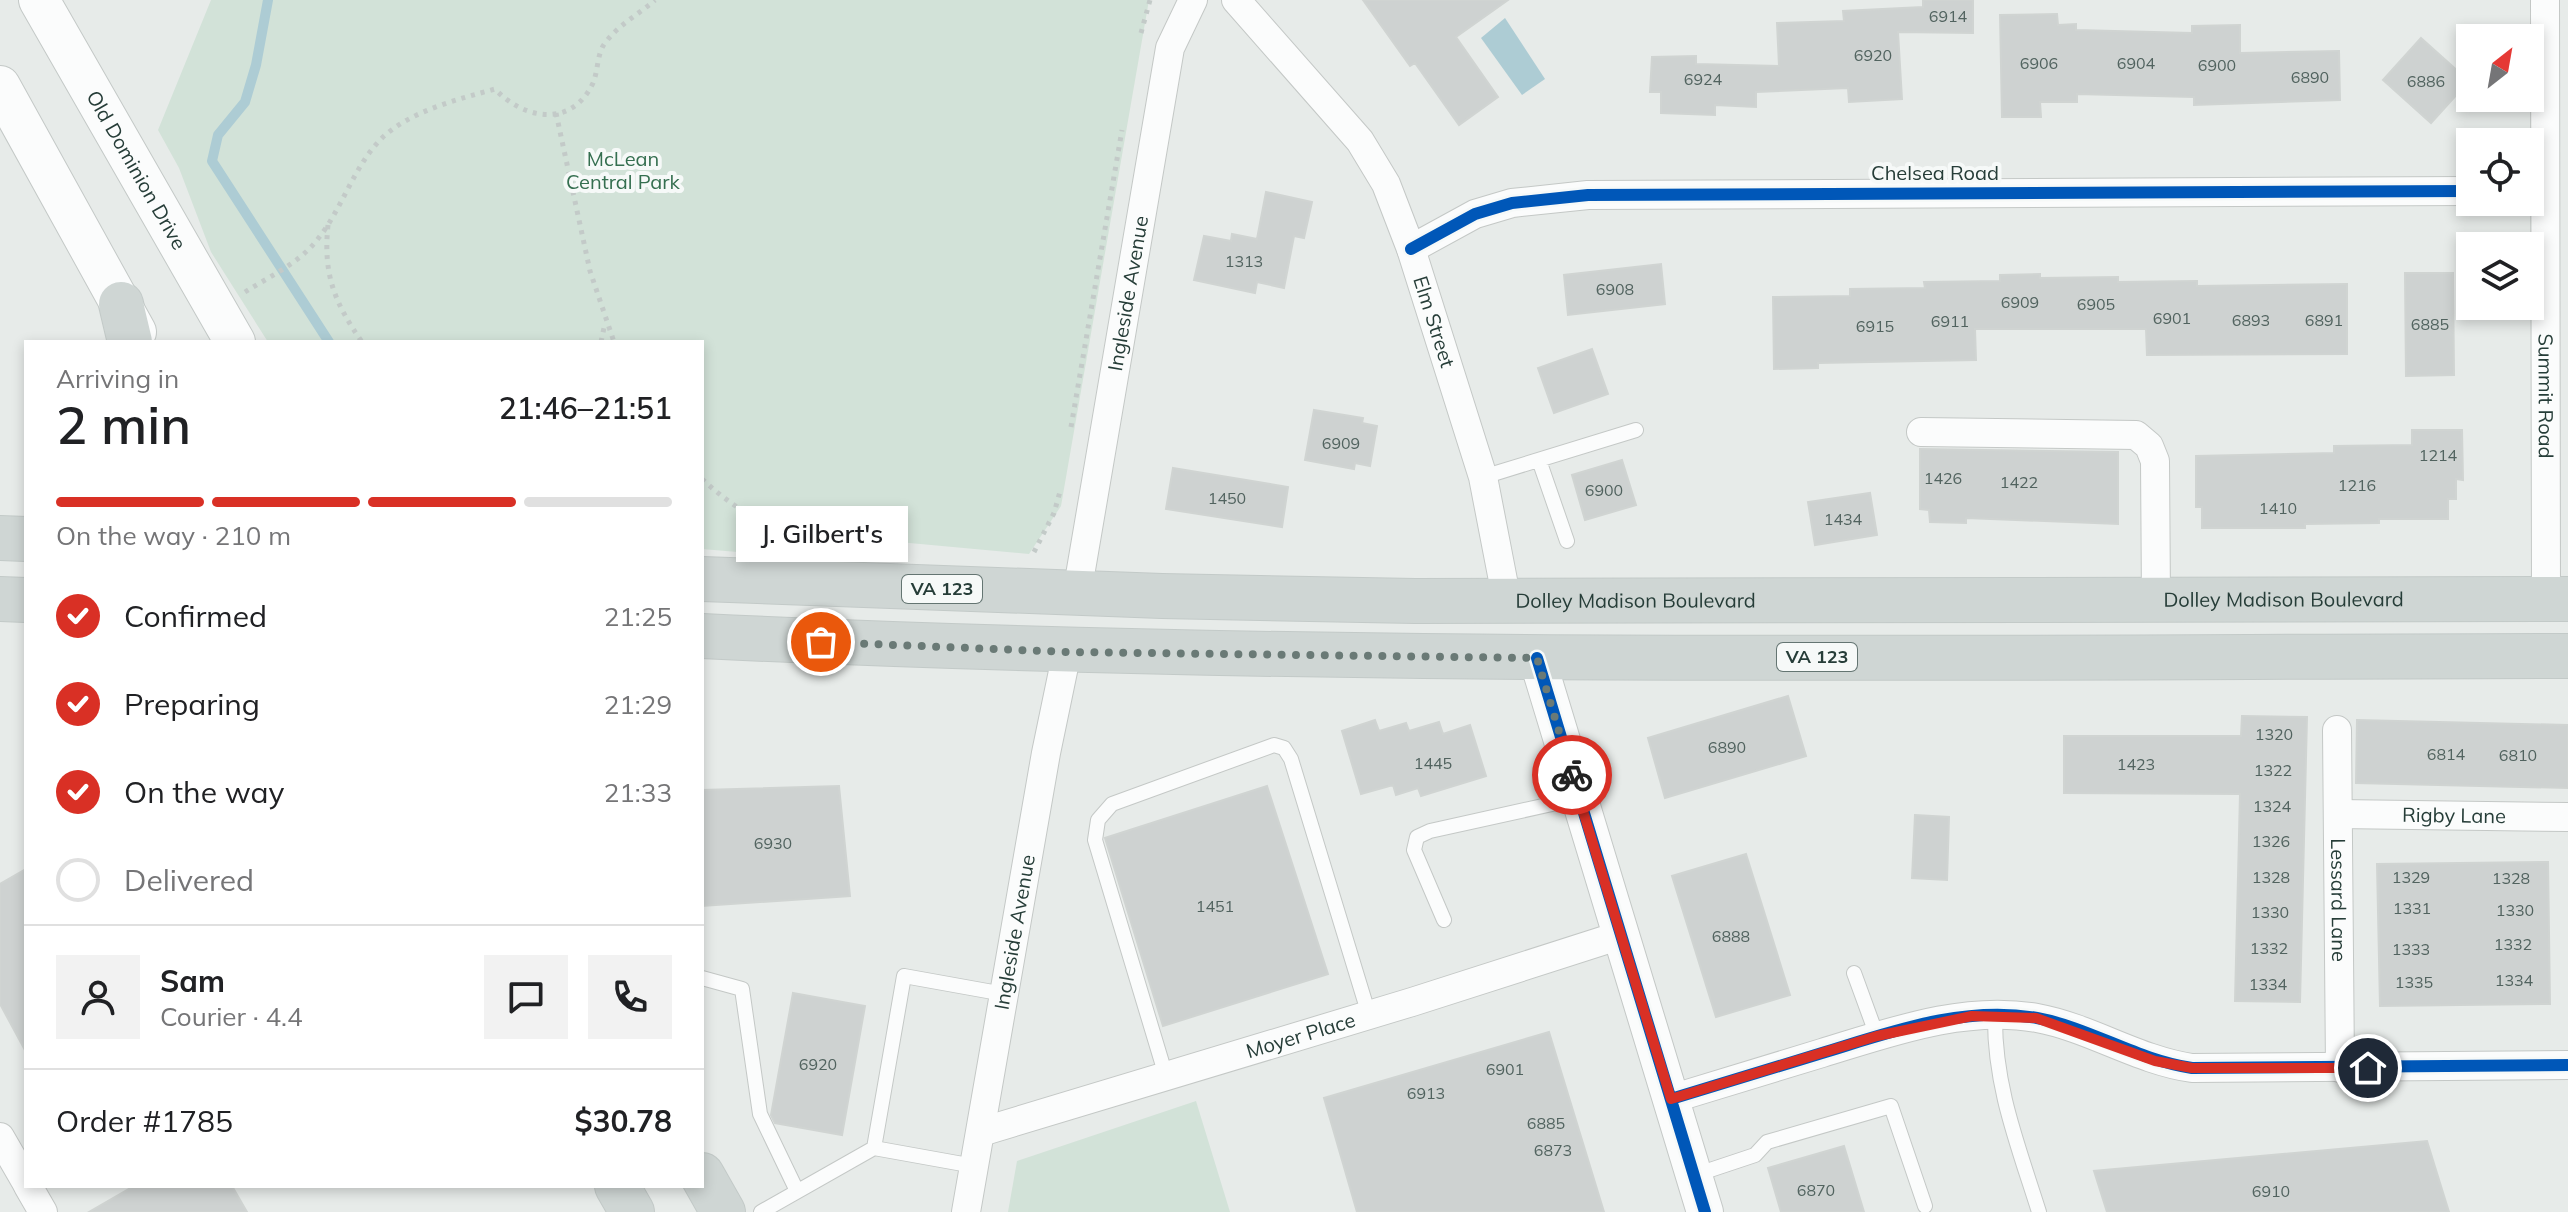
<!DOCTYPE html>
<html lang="en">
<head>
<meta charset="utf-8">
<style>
  body { margin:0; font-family:Mulish,sans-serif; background:#f2f2f2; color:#202124; height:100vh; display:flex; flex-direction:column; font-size:30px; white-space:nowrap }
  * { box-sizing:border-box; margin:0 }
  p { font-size:26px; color:#757577 }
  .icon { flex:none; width:44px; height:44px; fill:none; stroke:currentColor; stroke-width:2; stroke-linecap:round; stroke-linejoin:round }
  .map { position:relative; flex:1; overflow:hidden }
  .side { position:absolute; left:24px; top:340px; width:680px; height:848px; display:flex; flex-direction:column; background:#fff; border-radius:0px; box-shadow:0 4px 12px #0003 }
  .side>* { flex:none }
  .needle { width:52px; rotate:31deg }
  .tools { position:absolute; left:2456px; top:24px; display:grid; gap:16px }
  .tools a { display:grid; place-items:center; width:88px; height:88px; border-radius:0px; background:#fff; box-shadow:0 4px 12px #0003; font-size:40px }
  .pin { position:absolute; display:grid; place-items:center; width:68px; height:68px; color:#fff; margin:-34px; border:4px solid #fff; border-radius:50%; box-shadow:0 2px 8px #0007 }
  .courier { position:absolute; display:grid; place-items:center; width:80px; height:80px; margin:-40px; border:6px solid #d93025; border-radius:50%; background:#fff; color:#222; box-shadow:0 2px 10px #0007 }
  .bubble { position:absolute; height:56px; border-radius:0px; background:#fff; box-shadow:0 4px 12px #0003; font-size:26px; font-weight:600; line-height:56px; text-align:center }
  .overview em { font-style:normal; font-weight:600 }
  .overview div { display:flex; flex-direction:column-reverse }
  .overview { display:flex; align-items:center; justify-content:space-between; height:136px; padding:0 32px }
  h1 { font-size:52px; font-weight:600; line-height:60px }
  .bar { display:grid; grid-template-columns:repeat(4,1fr); gap:12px 8px; align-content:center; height:96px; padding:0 32px }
  .bar i { height:10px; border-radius:6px; background:#e0e0e0 }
  .bar .on { background:#d93025 }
  .bar p { grid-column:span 4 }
  .line { display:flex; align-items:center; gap:20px; padding:0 32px; border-top:2px solid #e0e0e0 }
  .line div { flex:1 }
  .round { display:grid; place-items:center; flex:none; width:84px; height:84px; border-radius:0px; background:#f2f2f2 }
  ol { padding:0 32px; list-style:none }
  li { display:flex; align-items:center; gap:24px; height:88px }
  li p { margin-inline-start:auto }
  li .icon { padding:8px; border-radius:50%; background:#d93025; color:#fff; stroke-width:4 }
  li:last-child { color:#757577 }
  li i { width:44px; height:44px; border:4px solid #e0e0e0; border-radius:50% }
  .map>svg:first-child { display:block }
  .green { fill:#d2e2d8 }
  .water { fill:#adccd4 }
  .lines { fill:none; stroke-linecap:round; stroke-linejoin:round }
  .stream { stroke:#adccd4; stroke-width:10 }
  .building { fill:#ced2d1; stroke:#d0d4d2; stroke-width:2 }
  .service-casing { stroke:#c4c8c6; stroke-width:16 }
  .minor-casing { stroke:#c4c8c6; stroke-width:30 }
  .tertiary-casing { stroke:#c4c8c6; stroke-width:38 }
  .secondary-casing { stroke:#c4c9c7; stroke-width:42 }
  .primary-casing { stroke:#c3cac8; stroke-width:46 }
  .path { stroke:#c3cac8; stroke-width:5; stroke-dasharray:4 6; stroke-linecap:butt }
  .service { stroke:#fbfcfc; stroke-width:14 }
  .minor { stroke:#fbfcfc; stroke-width:28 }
  .tertiary { stroke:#fbfcfc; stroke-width:36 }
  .secondary { stroke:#fbfcfc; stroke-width:40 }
  .primary { stroke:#cfd6d4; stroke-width:44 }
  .cycleway-casing { stroke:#f6f9f8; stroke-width:17 }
  .cycleway { stroke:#0057b8; stroke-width:12 }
  .done { stroke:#6a7a76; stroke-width:8; stroke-dasharray:0 14.4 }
  .route { stroke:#d93025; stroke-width:10 }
  .labels { text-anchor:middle; stroke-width:8; stroke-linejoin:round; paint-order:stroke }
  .number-label { font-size:16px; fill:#51635f }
  .shield { fill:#f6f9f8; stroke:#647572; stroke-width:2 }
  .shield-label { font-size:18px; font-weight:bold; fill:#263d38 }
  .park-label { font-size:20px; fill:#356f50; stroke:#f6f9f8 }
  .street-label { font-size:20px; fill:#263d38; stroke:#f6f9f8 }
</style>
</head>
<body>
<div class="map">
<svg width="2568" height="1212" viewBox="0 0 2568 1212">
  <rect width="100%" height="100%" fill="#e7ebe9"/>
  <path class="green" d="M 211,0 L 1149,0 L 1061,506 L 1029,554 L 866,539 L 867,563 L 702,549 L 702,342 L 268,342 L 211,252 L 179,168 L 158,130 Z
    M 1196,1101 L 1230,1212 L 1008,1212 L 1017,1161 Z"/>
  <path class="water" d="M 1505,18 L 1545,79 L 1522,95 L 1481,38 Z"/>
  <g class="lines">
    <path class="stream" d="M 268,0 L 256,65 L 245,102 L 218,135 L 212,161 L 329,342"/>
  </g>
  <path class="building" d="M 1363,0 L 1508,0 L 1456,37 L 1498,97 L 1459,125 L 1415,63 L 1410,66 Z
    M 1923,0 L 1973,0 L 1973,33 L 1898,32 L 1902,99 L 1849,102 L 1848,88 L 1756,92 L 1756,107 L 1715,105 L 1715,115 L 1661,113 L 1661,92 L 1650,92 L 1652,57 L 1696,56 L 1696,64 L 1779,66 L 1777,23 L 1844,21 L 1843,11 L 1923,7 Z
    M 2057,14 L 2058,25 L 2076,24 L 2076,30 L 2192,33 L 2192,26 L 2240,25 L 2240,53 L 2339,51 L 2340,100 L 2194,105 L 2194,97 L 2077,94 L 2077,102 L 2040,102 L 2041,117 L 2002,117 L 2000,15 Z
    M 2421,38 L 2469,81 L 2431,123 L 2383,80 Z
    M 1266,192 L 1312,202 L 1304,238 L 1294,236 L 1284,288 L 1257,282 L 1255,293 L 1194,280 L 1204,236 L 1231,241 L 1232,234 L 1257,239 Z
    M 1661,264 L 1665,304 L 1568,315 L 1564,275 Z
    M 2405,273 L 2453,273 L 2454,375 L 2406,376 Z
    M 2040,274 L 2040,278 L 2118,277 L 2118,282 L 2197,281 L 2197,286 L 2347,284 L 2347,354 L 2147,355 L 2146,329 L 1975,329 L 1976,360 L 1818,363 L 1818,368 L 1774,369 L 1773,297 L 1850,296 L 1850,289 L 1925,288 L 1924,282 L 2000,281 L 2000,275 Z
    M 1592,349 L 1608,394 L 1554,413 L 1538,368 Z
    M 1314,410 L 1363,418 L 1362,423 L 1377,426 L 1370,466 L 1355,463 L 1354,469 L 1305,460 Z
    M 2412,430 L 2462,430 L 2463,480 L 2456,479 L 2456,499 L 2448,499 L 2448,519 L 2379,519 L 2379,523 L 2305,524 L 2305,528 L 2202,528 L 2202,507 L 2196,507 L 2196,456 L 2334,453 L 2334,446 L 2412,445 Z
    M 1920,449 L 2118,452 L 2118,524 L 1966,518 L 1966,523 L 1930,522 L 1929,510 L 1920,509 Z
    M 1622,460 L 1636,505 L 1585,520 L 1572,475 Z
    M 1173,468 L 1288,487 L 1282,527 L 1166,509 Z
    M 1870,493 L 1877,535 L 1815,545 L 1808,502 Z
    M 1788,696 L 1806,756 L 1665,798 L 1648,738 Z
    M 2242,716 L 2307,717 L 2300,1002 L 2235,1001 L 2240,794 L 2064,793 L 2064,736 L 2241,736 Z
    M 1375,720 L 1379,731 L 1406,723 L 1409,731 L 1439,722 L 1443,734 L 1470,725 L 1486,776 L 1421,796 L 1418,788 L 1396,795 L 1393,785 L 1361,794 L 1342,731 Z
    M 2357,720 L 2568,725 L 2568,788 L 2356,783 Z
    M 839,786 L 850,896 L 702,906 L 702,790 Z
    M 1267,786 L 1328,974 L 1163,1026 L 1105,838 Z
    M 1915,815 L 1949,817 L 1947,880 L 1912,878 Z
    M 1746,854 L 1790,995 L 1716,1017 L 1672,876 Z
    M 2548,862 L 2550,1004 L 2380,1006 L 2377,864 Z
    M 26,869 L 26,1052 L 0,1004 L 0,884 Z
    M 793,993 L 865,1006 L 842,1135 L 775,1123 L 771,1115 Z
    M 1549,1032 L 1604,1212 L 1357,1212 L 1324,1098 Z
    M 2427,1141 L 2449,1212 L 2107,1212 L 2094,1171 Z
    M 1844,1146 L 1864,1212 L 1781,1212 L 1768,1168 Z
    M 134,1186 L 232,1186 L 247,1212 L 89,1212 Z"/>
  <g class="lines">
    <g class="service-casing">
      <path id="service" d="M 1539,460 L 1567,541
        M 1483,477 L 1636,430
        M 1444,920 L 1414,850 L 1417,837 L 1430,831 L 1579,798
        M 1854,973 L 1877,1036
        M 702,978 L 742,989 L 760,1114 L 797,1191
        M 1995,1015 C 1994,1086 2018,1145 2039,1212
        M 1166,1076 L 1095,840 L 1098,820 L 1112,804 L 1274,745 L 1284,748 L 1291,759 L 1369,1015
        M 874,1148 L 904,976 L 1004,994
        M 1695,1175 L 1755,1155 L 1767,1142 L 1891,1106 L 1925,1206
        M 761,1212 L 874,1148 L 974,1166"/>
    </g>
    <g class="minor-casing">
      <g id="minor">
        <path id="s1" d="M 1236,0 L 1360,141 L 1386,184 L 1411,249 L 1483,477 L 1507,601"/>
        <path id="s2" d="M 2545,0 L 2546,599"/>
        <path d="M 1411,249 L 1475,214 L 1512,203 L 1588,195 L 2470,191"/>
        <path d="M 1921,432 L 2136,435 L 2149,446 L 2155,461 L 2156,600"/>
        <path id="s3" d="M 1077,593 L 1170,48 L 1193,0"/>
        <path id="s4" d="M 2337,730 L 2340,1068"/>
        <path id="s5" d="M 2338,814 L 2568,817"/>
        <path d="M 1671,1099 C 1722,1083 1772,1068 1822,1053 C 1891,1032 1964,1005 2037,1018 C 2091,1028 2137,1060 2192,1068 L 2568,1065"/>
        <path id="s6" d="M 981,1132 L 1412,1002 L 1621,935"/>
        <path d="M 0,1137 L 26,1182"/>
        <path d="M 28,1186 L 43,1212"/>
        <path id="s7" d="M 966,1212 L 1046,753 L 1067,652"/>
      </g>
    </g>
    <g class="tertiary-casing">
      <path id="tertiary" d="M 1537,658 L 1705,1212"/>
    </g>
    <g class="secondary-casing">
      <g id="secondary">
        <path id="s8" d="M 39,0 L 235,342"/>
        <path d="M 0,86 L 136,332"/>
      </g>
    </g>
    <g class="primary-casing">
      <g id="primary">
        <path d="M 121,304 L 130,342"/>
        <path d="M 0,538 L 26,539"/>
        <path id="s9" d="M 702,579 L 1162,596 L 1415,601 L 2568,599"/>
        <path d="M 0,599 L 26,600"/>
        <path d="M 702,636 C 1323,666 1946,657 2568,656"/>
        <path d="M 702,1175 L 723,1212"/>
        <path d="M 617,1186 L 632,1212"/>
      </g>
    </g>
    <path class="path" d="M 1141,33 L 1150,0
      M 556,113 L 590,271 L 614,342
      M 328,225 C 323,274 334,302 362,342
      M 245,292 C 267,278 293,266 311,247 C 341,215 351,169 382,138 C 410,111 459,99 495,89 C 524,120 572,128 593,83 C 598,71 597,57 603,46 C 616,26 638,15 655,0
      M 601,342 L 605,323
      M 1071,427 L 1122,130
      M 702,479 C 734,509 774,533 817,543
      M 1034,552 L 1054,513 L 1061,488"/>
    <use href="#service" class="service"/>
    <use href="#minor" class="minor"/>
    <use href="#tertiary" class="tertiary"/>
    <use href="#secondary" class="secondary"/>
    <use href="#primary" class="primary"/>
    <g class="cycleway-casing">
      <path id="cycleway" d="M 1411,249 L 1475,214 L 1512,203 L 1588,195 L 2470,191
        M 1537,658 L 1705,1212
        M 1671,1099 C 1722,1083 1772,1068 1822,1053 C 1891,1032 1964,1005 2037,1018 C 2091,1028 2137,1060 2192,1068 L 2568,1065"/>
    </g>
    <use href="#cycleway" class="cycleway"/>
  </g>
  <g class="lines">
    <path class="done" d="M 821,642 L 1067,652 L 1537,658 L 1572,775"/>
    <path class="route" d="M 1572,775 L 1671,1099 L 1877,1036 L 1972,1016 L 2036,1018 L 2155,1061 L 2192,1068 L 2368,1068"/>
  </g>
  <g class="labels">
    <g class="number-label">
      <text x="1948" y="22">6914</text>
      <text x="1873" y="61">6920</text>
      <text x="2039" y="69">6906</text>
      <text x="2136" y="69">6904</text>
      <text x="2217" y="71">6900</text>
      <text x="2310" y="83">6890</text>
      <text x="1703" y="85">6924</text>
      <text x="2426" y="87">6886</text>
      <text x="1244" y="267">1313</text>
      <text x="1615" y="295">6908</text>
      <text x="2020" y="308">6909</text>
      <text x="2096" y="310">6905</text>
      <text x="2172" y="324">6901</text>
      <text x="2251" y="326">6893</text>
      <text x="2324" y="326">6891</text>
      <text x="1950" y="327">6911</text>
      <text x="2430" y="330">6885</text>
      <text x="1875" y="332">6915</text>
      <text x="1341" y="449">6909</text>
      <text x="2438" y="461">1214</text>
      <text x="1943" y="484">1426</text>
      <text x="2019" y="488">1422</text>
      <text x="2357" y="491">1216</text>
      <text x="1604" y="496">6900</text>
      <text x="1227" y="504">1450</text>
      <text x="2278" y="514">1410</text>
      <text x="1843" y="525">1434</text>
      <text x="2274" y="740">1320</text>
      <text x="1727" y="753">6890</text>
      <text x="2446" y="760">6814</text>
      <text x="2518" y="761">6810</text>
      <text x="1433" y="769">1445</text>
      <text x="2136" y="770">1423</text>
      <text x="2273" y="776">1322</text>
      <text x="2272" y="812">1324</text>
      <text x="2271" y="847">1326</text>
      <text x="773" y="849">6930</text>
      <text x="2271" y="883">1328</text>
      <text x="2411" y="883">1329</text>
      <text x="2511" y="884">1328</text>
      <text x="1215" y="912">1451</text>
      <text x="2412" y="914">1331</text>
      <text x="2515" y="916">1330</text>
      <text x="2270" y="918">1330</text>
      <text x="1731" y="942">6888</text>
      <text x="2513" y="950">1332</text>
      <text x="2269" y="954">1332</text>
      <text x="2411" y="955">1333</text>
      <text x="2514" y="986">1334</text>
      <text x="2414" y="988">1335</text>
      <text x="2268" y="990">1334</text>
      <text x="818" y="1070">6920</text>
      <text x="1505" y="1075">6901</text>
      <text x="1426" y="1099">6913</text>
      <text x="1546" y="1129">6885</text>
      <text x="1553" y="1156">6873</text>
      <text x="1816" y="1196">6870</text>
      <text x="2271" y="1197">6910</text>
    </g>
    <g class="shield">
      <rect x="902" y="575" width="80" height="28" rx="6"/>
      <rect x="1777" y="643" width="80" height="28" rx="6"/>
    </g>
    <g class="shield-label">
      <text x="942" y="595">VA 123</text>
      <text x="1817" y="663">VA 123</text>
    </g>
    <g class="park-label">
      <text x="623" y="166">McLean<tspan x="623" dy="23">Central Park</tspan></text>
    </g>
    <g class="street-label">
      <text dy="7" stroke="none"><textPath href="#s8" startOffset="196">Old Dominion Drive</textPath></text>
      <text x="1935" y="180">Chelsea Road</text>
      <text dy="7" stroke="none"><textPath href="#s3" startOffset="304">Ingleside Avenue</textPath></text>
      <text dy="7" stroke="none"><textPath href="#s1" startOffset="384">Elm Street</textPath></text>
      <text dy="7" stroke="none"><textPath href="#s2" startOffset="396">Summit Road</textPath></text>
      <text dy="7" stroke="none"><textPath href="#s9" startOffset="934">Dolley Madison Boulevard</textPath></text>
      <text dy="7" stroke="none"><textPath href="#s9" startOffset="1582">Dolley Madison Boulevard</textPath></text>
      <text dy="7" stroke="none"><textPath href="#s5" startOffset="116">Rigby Lane</textPath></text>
      <text dy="7" stroke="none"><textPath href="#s4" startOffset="170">Lessard Lane</textPath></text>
      <text dy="7" stroke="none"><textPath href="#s7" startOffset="284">Ingleside Avenue</textPath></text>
      <text dy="7" stroke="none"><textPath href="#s6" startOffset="334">Moyer Place</textPath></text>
    </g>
  </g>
</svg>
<div class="tools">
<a><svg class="needle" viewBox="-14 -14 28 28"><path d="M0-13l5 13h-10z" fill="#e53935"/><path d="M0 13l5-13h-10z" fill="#757577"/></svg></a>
<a><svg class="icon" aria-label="locate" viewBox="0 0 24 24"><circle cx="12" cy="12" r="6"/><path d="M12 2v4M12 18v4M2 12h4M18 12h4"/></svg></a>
<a><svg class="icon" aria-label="layers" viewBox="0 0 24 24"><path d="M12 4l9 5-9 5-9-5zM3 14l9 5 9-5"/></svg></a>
</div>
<div class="pin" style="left:821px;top:642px;background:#ea580c"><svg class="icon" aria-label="bag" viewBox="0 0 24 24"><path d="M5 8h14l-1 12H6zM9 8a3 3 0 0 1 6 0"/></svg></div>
<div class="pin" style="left:2368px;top:1068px;background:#1f2937"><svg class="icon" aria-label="home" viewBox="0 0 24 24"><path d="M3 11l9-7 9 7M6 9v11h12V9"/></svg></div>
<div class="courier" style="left:1572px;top:775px"><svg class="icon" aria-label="bike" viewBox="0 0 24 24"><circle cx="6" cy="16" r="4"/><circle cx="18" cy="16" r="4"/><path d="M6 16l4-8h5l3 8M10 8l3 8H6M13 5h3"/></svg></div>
<div class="bubble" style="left:736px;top:506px;width:172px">J. Gilbert's</div>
<section class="side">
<div class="overview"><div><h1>2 min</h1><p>Arriving in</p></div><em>21:46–21:51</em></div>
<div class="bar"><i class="on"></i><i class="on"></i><i class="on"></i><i></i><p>On the way · 210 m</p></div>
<ol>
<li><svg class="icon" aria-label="check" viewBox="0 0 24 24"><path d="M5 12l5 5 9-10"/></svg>Confirmed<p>21:25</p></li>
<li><svg class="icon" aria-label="check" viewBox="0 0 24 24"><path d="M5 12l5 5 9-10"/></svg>Preparing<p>21:29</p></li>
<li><svg class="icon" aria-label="check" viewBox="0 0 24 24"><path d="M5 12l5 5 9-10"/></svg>On the way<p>21:33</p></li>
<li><i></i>Delivered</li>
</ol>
<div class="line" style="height:144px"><a class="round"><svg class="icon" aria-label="person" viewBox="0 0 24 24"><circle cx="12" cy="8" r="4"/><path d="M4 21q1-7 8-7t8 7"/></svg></a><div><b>Sam</b><p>Courier · 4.4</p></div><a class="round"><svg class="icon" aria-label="chat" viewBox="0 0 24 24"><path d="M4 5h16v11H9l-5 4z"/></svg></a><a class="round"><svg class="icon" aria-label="phone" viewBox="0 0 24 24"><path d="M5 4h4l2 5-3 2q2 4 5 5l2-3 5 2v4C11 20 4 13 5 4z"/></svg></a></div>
<div class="line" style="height:104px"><div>Order #1785</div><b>$30.78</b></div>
</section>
</div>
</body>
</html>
